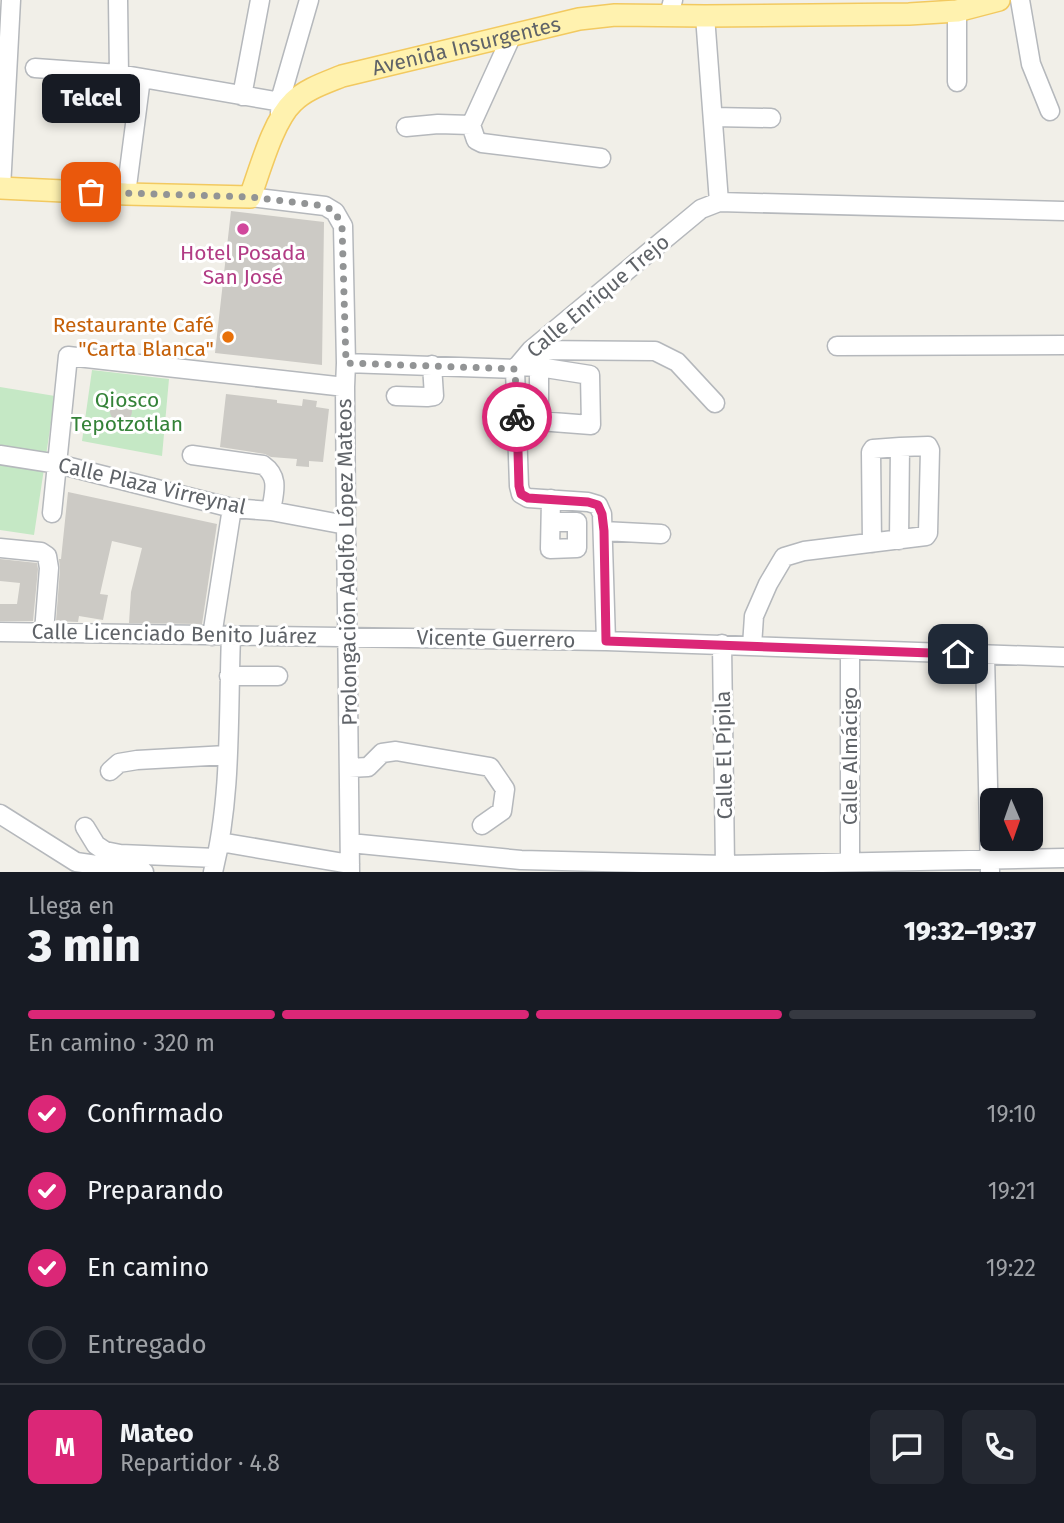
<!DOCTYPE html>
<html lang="es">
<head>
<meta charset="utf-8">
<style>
  body { margin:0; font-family:"Fira Sans",sans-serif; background:#242831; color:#f1f3f6; height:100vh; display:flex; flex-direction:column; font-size:26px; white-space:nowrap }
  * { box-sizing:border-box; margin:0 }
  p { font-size:23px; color:#9ea1a6 }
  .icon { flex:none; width:38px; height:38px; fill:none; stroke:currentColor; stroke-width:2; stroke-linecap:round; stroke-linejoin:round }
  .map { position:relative; height:872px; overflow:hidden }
  .drawer { display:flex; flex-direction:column; background:#171b24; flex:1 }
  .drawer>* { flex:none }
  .needle { width:46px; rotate:178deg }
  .buttons { position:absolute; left:980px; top:788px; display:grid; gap:14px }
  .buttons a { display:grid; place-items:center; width:63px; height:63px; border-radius:10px; background:#171b24; box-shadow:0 4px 10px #0003; font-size:35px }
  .pin { position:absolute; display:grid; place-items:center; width:60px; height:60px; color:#fff; margin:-30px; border-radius:14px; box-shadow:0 4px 10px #0006 }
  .courier { position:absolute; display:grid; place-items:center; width:70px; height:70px; margin:-35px; border:5px solid #db2777; border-radius:50%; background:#fff; color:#222; box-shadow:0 2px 9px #0007 }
  .bubble { position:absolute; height:49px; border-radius:10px; background:#171b24; box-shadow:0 4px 10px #0003; font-size:23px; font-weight:800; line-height:49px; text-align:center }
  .summary em { font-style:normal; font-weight:800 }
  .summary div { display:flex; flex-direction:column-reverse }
  .summary { display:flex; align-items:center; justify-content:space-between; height:119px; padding:0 28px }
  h1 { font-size:46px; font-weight:800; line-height:52px }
  .bar { display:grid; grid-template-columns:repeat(4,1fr); gap:10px 7px; align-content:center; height:84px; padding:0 28px }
  .bar i { height:9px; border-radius:5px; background:#363941 }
  .bar .current { background:#db2777 }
  .bar p { grid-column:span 4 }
  .line { display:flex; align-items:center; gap:18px; padding:0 28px; border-top:2px solid #363941 }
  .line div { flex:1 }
  .round { display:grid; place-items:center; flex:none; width:74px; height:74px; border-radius:10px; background:#242831 }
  ol { padding:0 28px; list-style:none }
  li { display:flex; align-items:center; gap:21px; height:77px }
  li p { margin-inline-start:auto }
  li .icon { padding:7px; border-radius:50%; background:#db2777; color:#fff; stroke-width:4 }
  li:last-child { color:#9ea1a6 }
  li i { width:38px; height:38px; border:4px solid #363941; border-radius:50% }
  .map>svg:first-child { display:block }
  .green { fill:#c5e8c5 }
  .building { fill:#cccac5 }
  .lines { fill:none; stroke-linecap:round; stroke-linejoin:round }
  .minor-casing { stroke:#b5b8bc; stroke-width:21 }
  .major-casing { stroke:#f2c960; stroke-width:24 }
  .minor { stroke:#fff; stroke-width:18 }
  .major { stroke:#fff2af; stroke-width:21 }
  .done { stroke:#929495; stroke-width:7; stroke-dasharray:0 12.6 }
  .route { stroke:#db2777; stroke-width:9 }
  .hotel-dot { fill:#d1479c; stroke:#fff; stroke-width:2.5 }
  .food-dot { fill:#e8710a; stroke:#fff; stroke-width:2.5 }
  .labels { text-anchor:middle; stroke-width:6; stroke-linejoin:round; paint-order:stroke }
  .street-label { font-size:21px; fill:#5f6368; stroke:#fff }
  .hotel-label { font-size:21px; fill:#b23c85; stroke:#fff }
  .food-label { font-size:21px; fill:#c56008; stroke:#fff; text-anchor:end }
  .park-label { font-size:21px; fill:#348238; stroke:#fff }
</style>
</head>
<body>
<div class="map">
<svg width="1064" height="872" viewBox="0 0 1064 872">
  <rect width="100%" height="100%" fill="#f1efe8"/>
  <path class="green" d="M 92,370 L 169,379 L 162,456 L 82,441 Z
    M 0,387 L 55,396 L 34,535 L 0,530 Z"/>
  <path class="building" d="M 231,211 L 324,222 L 322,365 L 215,353 Z
    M 226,394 L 277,400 L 277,403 L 302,406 L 303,399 L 317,401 L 316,407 L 329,409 L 323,462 L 309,461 L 309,467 L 296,466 L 297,459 L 271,457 L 265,454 L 220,447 Z
    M110 411a11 11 0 1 1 22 0a11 11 0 1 1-22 0Z
    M 68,492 L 217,524 L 202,624 L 129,623 L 131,592 L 142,548 L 112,541 L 100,594 L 108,595 L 103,620 L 79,616 L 78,622 L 56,621 L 60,569 L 59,559 L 61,559 Z
    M 0,559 L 37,563 L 38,569 L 33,621 L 0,621 L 0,604 L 17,604 L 20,583 L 0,581 Z"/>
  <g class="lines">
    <g class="minor-casing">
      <path id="minor" d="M 118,0 L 119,74 L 281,102
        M 1020,0 L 1031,64 L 1050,111
        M 669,15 L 673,0
        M 705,16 L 719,202
        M 512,35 L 471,125 L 476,140 L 482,143 L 601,158
        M 35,68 L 119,74
        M 957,82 L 957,11
        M 242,96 L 260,0
        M 280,113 L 281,97 L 309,0
        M 713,117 L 771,118
        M 406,127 L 438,124 L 471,125
        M 1,188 L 11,0
        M 126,194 L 141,78
        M 250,197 L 325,206 L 335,212 L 343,226 L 346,363 L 345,387 L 346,525 L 350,872
        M 837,346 L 1064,345
        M 531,350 L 655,351 L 677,362 L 715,403
        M 346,363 L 515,369
        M 517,366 L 539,367 L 590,375 L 591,425 L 539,421 L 539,367
        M 515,369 L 531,350 L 701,209 L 719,202 L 1064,211
        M 515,369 L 519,486 L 521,494 L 528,498 L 588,502 L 598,505 L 602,514 L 606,641
        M 396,396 L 427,397 L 434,396 L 432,365
        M 0,455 L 58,464 L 232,508 L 271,511 L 346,525
        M 192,455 L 263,465 C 280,477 274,492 271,511
        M 52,513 L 68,356 L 345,387
        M 551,522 L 577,522 L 577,548 L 550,549 L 551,499
        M 603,531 L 661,534
        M 872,543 L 871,452 L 873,449 L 900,447 L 899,540
        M 0,548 L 41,552 L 47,556 L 49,568 L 44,632
        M 0,632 L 606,641 L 1064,657
        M 212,636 L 232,508
        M 722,644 L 725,865
        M 752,646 L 754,616 L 768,584 L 784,557 L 804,551 L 926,536 L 928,533 L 930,450 L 928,446 L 900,447
        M 850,650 L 850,862
        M 985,655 L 990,872
        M 229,676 L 278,676
        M 349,768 L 368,767 L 382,753 L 396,751 L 490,767 L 505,789 L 502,811 L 482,825
        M 110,771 L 119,763 L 137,760 L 227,755
        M 0,814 L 76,862 L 144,872
        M 85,827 L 96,845 L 105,851 L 120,854 L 216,858
        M 220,842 L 350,864
        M 350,843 L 521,860 L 725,865 L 1064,858
        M 213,872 C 232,798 228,712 231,636"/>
    </g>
    <g class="major-casing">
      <g id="major">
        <path id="s1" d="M 0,188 L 126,194 L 250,197 C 260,170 273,121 293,102 C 306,89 325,83 342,76 L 579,19 L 615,15 L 705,16 L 909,14 L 957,11 L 999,0"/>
      </g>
    </g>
    <use href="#minor" class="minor"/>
    <use href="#major" class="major"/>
  </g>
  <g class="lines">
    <path class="done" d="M 91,192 L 250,197 L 325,206 L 335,212 L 342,226 L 346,363 L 515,369 L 517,417"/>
    <path class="route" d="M 517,417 L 519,486 L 521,494 L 528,498 L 588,502 L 598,505 L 602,514 L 604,531 L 606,641 L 958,654"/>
  </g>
  <circle class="hotel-dot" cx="243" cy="229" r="7"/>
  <circle class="food-dot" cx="228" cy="337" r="7"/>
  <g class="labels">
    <g class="street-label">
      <text dy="7" stroke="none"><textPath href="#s1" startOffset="539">Avenida Insurgentes</textPath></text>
      <text transform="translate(598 296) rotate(-40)" y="7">Calle Enrique Trejo</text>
      <text transform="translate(152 486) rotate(13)" y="7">Calle Plaza Virreynal</text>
      <text transform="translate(347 562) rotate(-91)" y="7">Prolongación Adolfo López Mateos</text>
      <text transform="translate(174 634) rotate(1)" y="7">Calle Licenciado Benito Juárez</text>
      <text transform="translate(496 639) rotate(1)" y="7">Vicente Guerrero</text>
      <text transform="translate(724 755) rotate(-91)" y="7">Calle El Pípila</text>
      <text transform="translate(850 756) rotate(-90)" y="7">Calle Almácigo</text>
    </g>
    <g class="hotel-label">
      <text x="243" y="260">Hotel Posada<tspan x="243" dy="24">San José</tspan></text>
    </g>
    <g class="food-label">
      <text x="214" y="332">Restaurante Café<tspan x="214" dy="24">"Carta Blanca"</tspan></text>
    </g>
    <g class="park-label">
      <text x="127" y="407">Qiosco<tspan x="127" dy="24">Tepotzotlan</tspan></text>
    </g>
  </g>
</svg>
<div class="buttons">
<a><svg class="needle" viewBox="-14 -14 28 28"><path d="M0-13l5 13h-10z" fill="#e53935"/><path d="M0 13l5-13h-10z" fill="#9ea1a6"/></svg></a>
</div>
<div class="pin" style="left:91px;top:192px;background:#ea580c"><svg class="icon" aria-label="bag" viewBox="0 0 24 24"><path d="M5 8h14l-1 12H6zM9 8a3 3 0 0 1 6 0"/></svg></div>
<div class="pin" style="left:958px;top:654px;background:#1f2937"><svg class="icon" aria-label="home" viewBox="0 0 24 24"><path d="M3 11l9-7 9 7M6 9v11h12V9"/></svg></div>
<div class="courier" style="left:517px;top:417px"><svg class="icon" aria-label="bike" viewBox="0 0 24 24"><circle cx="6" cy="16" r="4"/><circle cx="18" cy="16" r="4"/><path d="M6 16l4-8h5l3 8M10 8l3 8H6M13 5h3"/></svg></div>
<div class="bubble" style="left:42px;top:74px;width:98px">Telcel</div>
</div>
<section class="drawer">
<div class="summary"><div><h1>3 min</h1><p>Llega en</p></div><em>19:32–19:37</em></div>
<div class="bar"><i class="current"></i><i class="current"></i><i class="current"></i><i></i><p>En camino · 320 m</p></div>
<ol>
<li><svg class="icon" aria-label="check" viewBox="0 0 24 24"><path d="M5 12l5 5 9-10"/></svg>Confirmado<p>19:10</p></li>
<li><svg class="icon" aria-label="check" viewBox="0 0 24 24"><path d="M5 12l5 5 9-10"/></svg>Preparando<p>19:21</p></li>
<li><svg class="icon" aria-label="check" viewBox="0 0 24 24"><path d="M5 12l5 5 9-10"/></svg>En camino<p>19:22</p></li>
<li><i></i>Entregado</li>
</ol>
<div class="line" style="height:126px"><b class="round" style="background:#db2777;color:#fff">M</b><div><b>Mateo</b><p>Repartidor · 4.8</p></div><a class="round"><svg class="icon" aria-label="chat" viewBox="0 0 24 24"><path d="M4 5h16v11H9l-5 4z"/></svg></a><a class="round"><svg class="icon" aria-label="phone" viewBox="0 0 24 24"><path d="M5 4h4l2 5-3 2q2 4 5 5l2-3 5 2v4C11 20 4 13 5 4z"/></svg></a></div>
</section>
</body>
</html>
